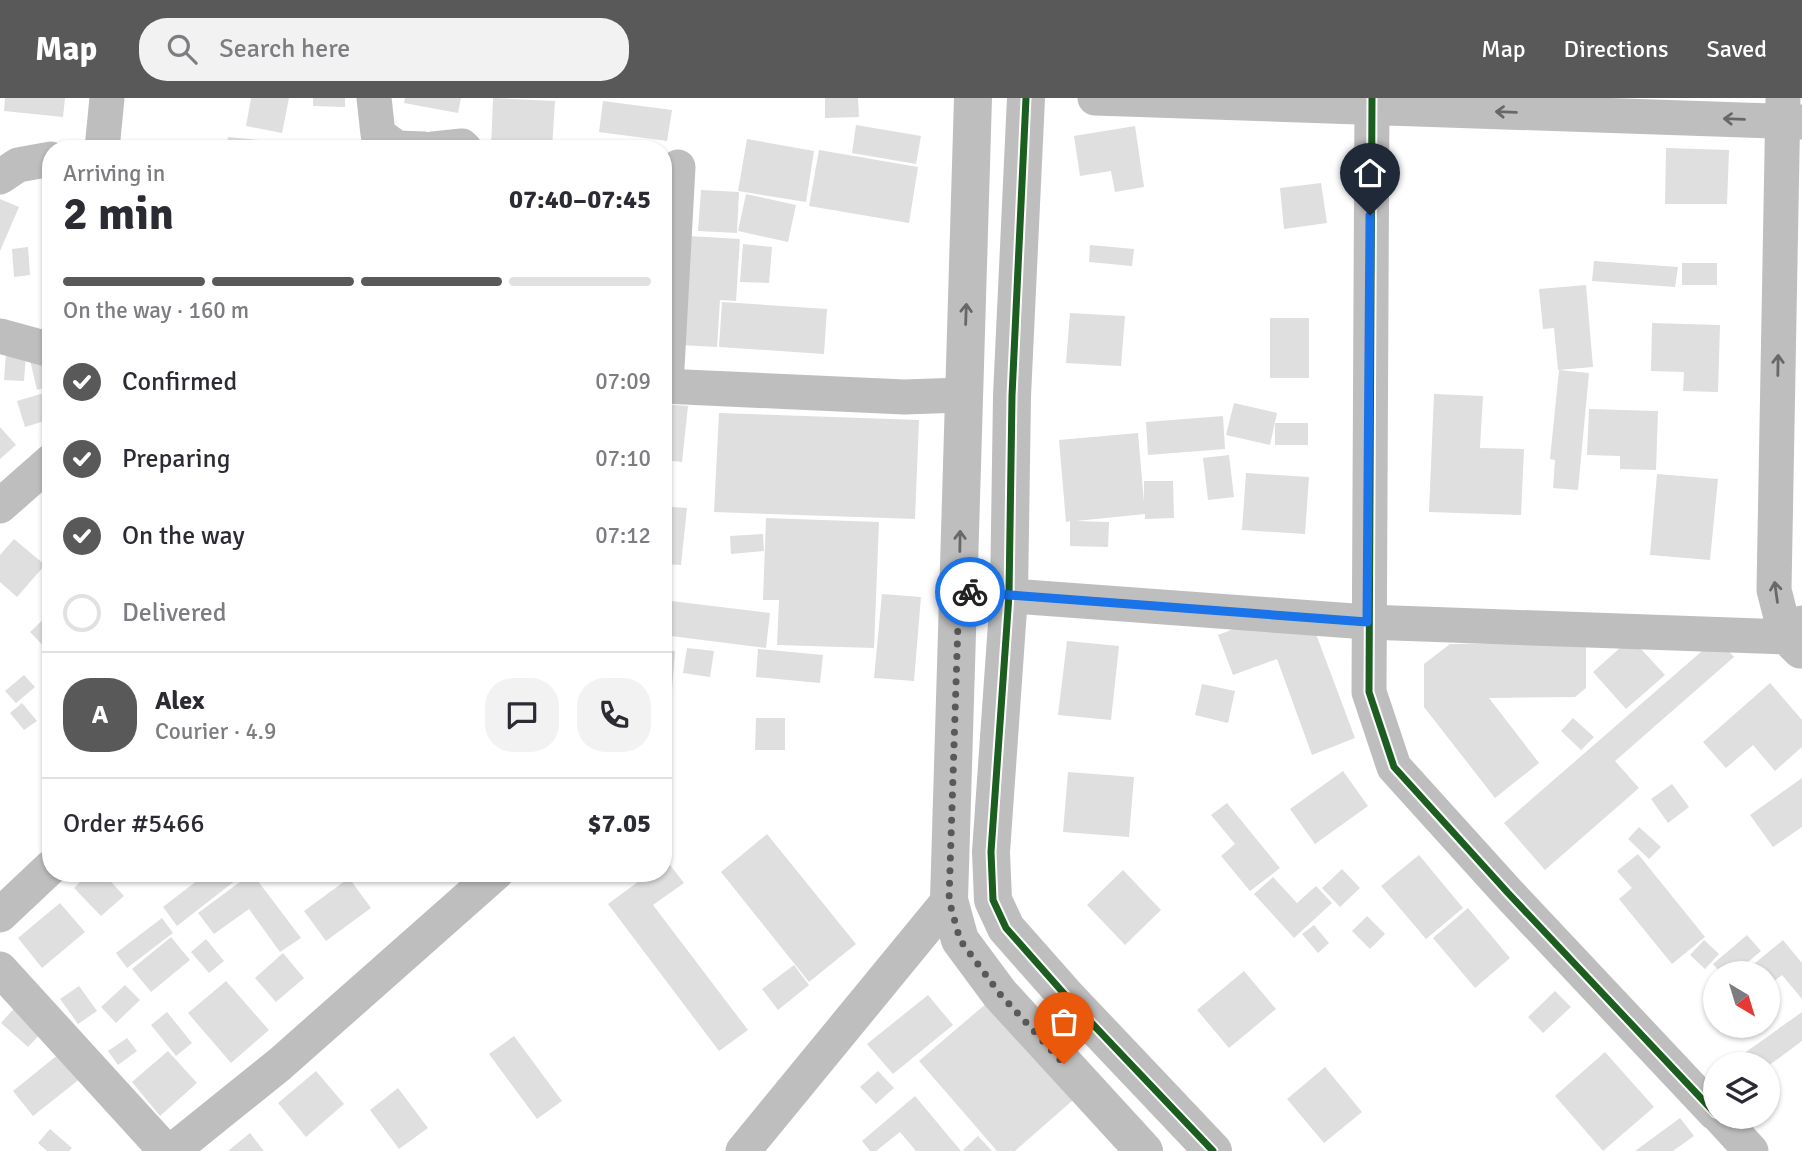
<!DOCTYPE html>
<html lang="en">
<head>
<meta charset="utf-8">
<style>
  body { margin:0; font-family:Signika,sans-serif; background:#f2f2f3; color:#2b2b33; height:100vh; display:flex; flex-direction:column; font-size:26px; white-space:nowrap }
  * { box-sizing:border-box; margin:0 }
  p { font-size:23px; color:#7c7c81 }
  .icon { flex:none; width:38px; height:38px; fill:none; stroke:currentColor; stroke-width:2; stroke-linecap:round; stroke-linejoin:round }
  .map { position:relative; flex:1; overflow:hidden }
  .sheet { position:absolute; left:42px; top:42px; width:630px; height:742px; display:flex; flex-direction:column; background:#fff; border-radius:28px; box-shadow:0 2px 5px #0004 }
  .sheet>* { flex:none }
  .needle { width:46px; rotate:142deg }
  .buttons { position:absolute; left:1703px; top:863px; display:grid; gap:14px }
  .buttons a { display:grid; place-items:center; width:77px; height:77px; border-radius:50%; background:#fff; box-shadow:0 2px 5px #0004; font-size:35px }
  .pin { position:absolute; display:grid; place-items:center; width:60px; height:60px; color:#fff; margin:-72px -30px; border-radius:50% 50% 50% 0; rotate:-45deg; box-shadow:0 0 7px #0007 }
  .pin .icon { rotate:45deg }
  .courier { position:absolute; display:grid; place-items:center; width:70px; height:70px; margin:-35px; border:5px solid #1a73e8; border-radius:50%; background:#fff; color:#222; box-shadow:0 2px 9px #0007 }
  .overview em { font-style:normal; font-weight:700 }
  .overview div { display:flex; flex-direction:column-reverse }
  .overview { display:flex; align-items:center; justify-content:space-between; height:119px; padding:0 21px }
  h1 { font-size:46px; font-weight:700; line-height:52px }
  .bar { display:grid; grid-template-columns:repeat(4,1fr); gap:10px 7px; align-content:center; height:84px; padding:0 21px }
  .bar i { height:9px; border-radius:5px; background:#e1e1e2 }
  .bar .active { background:#595959 }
  .bar p { grid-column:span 4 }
  .line { display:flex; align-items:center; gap:18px; padding:0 21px; border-top:2px solid #e1e1e2 }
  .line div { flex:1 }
  .round { display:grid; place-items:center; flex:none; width:74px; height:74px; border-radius:28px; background:#f2f2f3 }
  ol { padding:0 21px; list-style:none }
  li { display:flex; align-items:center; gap:21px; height:77px }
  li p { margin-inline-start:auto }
  li .icon { padding:7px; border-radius:50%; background:#595959; color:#fff; stroke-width:4 }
  li:last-child { color:#7c7c81 }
  li i { width:38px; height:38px; border:4px solid #e1e1e2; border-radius:50% }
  header { display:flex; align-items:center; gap:42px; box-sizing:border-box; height:98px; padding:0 35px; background:#595959; color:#fff }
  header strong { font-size:33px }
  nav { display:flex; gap:38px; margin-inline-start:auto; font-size:24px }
  .search { width:490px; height:63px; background:#f2f2f3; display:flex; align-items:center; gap:18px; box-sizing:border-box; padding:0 24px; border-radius:28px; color:#7c7c81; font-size:26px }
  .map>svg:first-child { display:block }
  .building { fill:#dfdfdf }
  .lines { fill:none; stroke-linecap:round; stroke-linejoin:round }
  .minor { stroke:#bebebe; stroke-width:35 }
  .tertiary { stroke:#bebebe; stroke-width:38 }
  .cycleway-casing { stroke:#fff; stroke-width:11 }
  .cycleway { stroke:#1b5e20; stroke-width:7 }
  .oneway { stroke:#686868 }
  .done { stroke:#595959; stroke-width:7; stroke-dasharray:0 12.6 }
  .route { stroke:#1a73e8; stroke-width:9 }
</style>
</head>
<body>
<header>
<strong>Map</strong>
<div class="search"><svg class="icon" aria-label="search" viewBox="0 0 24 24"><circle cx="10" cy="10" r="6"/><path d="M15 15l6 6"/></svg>Search here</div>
<nav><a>Map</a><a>Directions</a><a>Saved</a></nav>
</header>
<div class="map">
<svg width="1802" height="1053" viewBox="0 0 1802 1053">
  <rect width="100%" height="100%" fill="#fff"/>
  <path class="building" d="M 5,0 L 65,0 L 63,19 L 4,13 Z
    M 251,0 L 289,0 L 282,35 L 246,28 Z
    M 313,0 L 345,0 L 345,9 L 313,8 Z
    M 405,0 L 461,0 L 458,15 L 404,5 Z
    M 493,0 L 555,3 L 552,51 L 491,51 Z
    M 825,0 L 858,0 L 859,19 L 825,20 Z
    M 603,3 L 672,12 L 667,43 L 599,34 Z
    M 856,27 L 921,38 L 916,66 L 852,55 Z
    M 1135,28 L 1144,89 L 1115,94 L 1111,73 L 1080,78 L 1074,38 Z
    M 228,39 L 318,48 L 318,51 L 226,51 Z
    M 747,41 L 814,53 L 806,104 L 738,93 Z
    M 1666,50 L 1729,52 L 1727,106 L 1665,106 Z
    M 819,52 L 918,69 L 909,125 L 809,108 Z
    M 1321,85 L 1327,125 L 1284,131 L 1280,90 Z
    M 701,92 L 739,94 L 737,135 L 698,133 Z
    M 746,96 L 796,107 L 788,144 L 738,133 Z
    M 0,101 L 19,109 L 0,153 Z
    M 689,138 L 740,141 L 736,203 L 720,202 L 717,249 L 681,247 Z
    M 743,146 L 772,149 L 769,185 L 740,184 Z
    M 1090,147 L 1134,151 L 1132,168 L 1089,164 Z
    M 28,149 L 30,177 L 14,179 L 12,151 Z
    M 1594,163 L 1678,169 L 1675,189 L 1592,183 Z
    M 1682,165 L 1717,165 L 1717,187 L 1682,187 Z
    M 1586,187 L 1593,269 L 1558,272 L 1554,230 L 1543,231 L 1539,191 Z
    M 722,204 L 827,211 L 824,256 L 719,249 Z
    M 1070,215 L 1125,218 L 1121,268 L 1066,265 Z
    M 1270,220 L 1309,220 L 1309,280 L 1270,280 Z
    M 1652,225 L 1720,227 L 1718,294 L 1683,293 L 1684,274 L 1651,273 Z
    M 6,255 L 26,257 L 24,283 L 4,282 Z
    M 51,257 L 51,288 L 37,292 L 30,262 Z
    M 1559,272 L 1589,275 L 1578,392 L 1553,390 L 1555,362 L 1550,361 Z
    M 44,295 L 51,321 L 25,329 L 17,303 Z
    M 1434,296 L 1483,298 L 1480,350 L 1524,351 L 1521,417 L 1429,414 Z
    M 1234,305 L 1277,315 L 1270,347 L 1226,337 Z
    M 663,306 L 688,308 L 682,364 L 663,362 Z
    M 1589,311 L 1658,313 L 1656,372 L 1620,371 L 1620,358 L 1587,357 Z
    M 719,315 L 919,322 L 915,421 L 714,414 Z
    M 1223,318 L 1225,351 L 1148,357 L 1146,324 Z
    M 1275,325 L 1308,325 L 1308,347 L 1275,347 Z
    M 0,329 L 16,347 L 0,361 Z
    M 1138,335 L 1144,404 L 1144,383 L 1173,383 L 1174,420 L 1145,421 L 1145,416 L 1076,423 L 1109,424 L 1108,449 L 1070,448 L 1070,423 L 1066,424 L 1059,342 Z
    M 1229,357 L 1234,399 L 1208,402 L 1203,360 Z
    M 1246,375 L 1309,379 L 1305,436 L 1242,432 Z
    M 1657,376 L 1718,381 L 1710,462 L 1650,457 Z
    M 672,409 L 687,410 L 681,467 L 665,466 Z
    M 766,420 L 879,424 L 874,550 L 777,547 L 779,502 L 763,502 Z
    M 763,436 L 764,453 L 731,456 L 730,438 Z
    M 14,441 L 45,467 L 17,499 L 0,484 L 0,457 Z
    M 882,496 L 921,499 L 914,583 L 874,580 Z
    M 663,502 L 770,515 L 766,550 L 663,537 Z
    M 1304,504 L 1355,640 L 1312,657 L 1277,561 L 1233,577 L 1218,537 Z
    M 51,514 L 51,556 L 30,534 Z
    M 1631,540 L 1665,577 L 1626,611 L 1593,574 Z
    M 1717,540 L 1734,559 L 1615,663 L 1639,690 L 1545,772 L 1504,725 Z
    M 1067,543 L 1119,548 L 1111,622 L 1058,617 Z
    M 1586,544 L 1586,590 L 1575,599 L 1489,600 L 1539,665 L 1495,700 L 1424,609 L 1424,566 L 1450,546 Z
    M 687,550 L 714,553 L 710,579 L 683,575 Z
    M 758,551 L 823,557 L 820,585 L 756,579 Z
    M 663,552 L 675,553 L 670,618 L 663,618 Z
    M 24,577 L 35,589 L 16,605 L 5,593 Z
    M 1770,585 L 1802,622 L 1802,649 L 1775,673 L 1753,647 L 1726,670 L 1703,644 Z
    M 1202,586 L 1235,593 L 1228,625 L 1195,617 Z
    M 22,605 L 37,623 L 24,632 L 10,615 Z
    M 756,620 L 785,620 L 785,652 L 755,652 Z
    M 1573,620 L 1594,639 L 1581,652 L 1561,633 Z
    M 1343,673 L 1368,708 L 1315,746 L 1290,711 Z
    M 1068,674 L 1134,679 L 1129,739 L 1063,734 Z
    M 1802,680 L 1802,729 L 1773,749 L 1750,717 Z
    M 1672,686 L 1689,709 L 1668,725 L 1651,701 Z
    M 1227,705 L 1280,770 L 1250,793 L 1221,758 L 1235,746 L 1211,717 Z
    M 1639,729 L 1661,749 L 1649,761 L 1628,741 Z
    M 767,736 L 856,846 L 809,884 L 721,774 Z
    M 1638,756 L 1705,839 L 1672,866 L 1619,801 L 1632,790 L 1617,773 Z
    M 1419,757 L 1463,810 L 1426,841 L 1381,788 Z
    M 667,763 L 684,785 L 653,807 L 748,932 L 719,953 L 608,806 L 650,775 L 663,775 L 663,765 Z
    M 1342,771 L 1360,790 L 1340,809 L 1322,790 Z
    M 1123,772 L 1161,812 L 1125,847 L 1087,807 Z
    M 89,775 L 103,775 L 124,798 L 101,818 L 74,790 Z
    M 207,775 L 230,775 L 236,782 L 177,828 L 163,809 Z
    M 252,775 L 301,840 L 280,854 L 249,811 L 214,836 L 198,815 Z
    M 1273,779 L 1297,805 L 1316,788 L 1332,805 L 1294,840 L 1254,796 Z
    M 349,780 L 371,810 L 326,843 L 304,813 Z
    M 60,805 L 85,834 L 42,870 L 18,840 Z
    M 1468,810 L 1510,860 L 1475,890 L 1433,840 Z
    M 1367,818 L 1385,836 L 1370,851 L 1352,833 Z
    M 162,820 L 173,835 L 127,870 L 116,855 Z
    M 1314,827 L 1329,845 L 1318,855 L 1302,836 Z
    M 1747,837 L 1761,853 L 1735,875 L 1721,875 L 1713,866 Z
    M 171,839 L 190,862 L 151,894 L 132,871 Z
    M 206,841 L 224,863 L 209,875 L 191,854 Z
    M 1704,842 L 1719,856 L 1705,871 L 1690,857 Z
    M 1783,842 L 1802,865 L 1802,901 L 1782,877 L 1768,888 L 1768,875 L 1743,875 Z
    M 283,855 L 304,880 L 276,904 L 255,880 Z
    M 794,867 L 809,887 L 778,912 L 762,891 Z
    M 1244,873 L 1276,911 L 1229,950 L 1197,912 Z
    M 226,883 L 269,932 L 231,965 L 188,915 Z
    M 125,887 L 140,902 L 116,925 L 101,909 Z
    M 79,888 L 97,913 L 78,926 L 60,901 Z
    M 1555,893 L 1571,909 L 1543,935 L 1528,919 Z
    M 928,897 L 953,927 L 893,976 L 867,946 Z
    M 995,898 L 1080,996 L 1015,1053 L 997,1053 L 919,963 Z
    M 17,907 L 44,932 L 28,949 L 1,925 Z
    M 167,914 L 192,945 L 176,958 L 151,927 Z
    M 1802,914 L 1802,943 L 1768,968 L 1768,966 L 1729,966 Z
    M 514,938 L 562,1003 L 537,1021 L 489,956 Z
    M 127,940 L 137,953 L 118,967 L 108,953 Z
    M 168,953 L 197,985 L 160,1018 L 132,984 Z
    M 1605,954 L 1654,1009 L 1603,1053 L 1555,998 Z
    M 60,955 L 81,980 L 33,1018 L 13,993 Z
    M 1325,969 L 1362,1014 L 1324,1045 L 1287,1001 Z
    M 316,973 L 344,1006 L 306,1039 L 278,1005 Z
    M 878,973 L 894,990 L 876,1006 L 860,989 Z
    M 398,990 L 428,1030 L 399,1051 L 370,1012 Z
    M 915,998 L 961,1053 L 916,1053 L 900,1034 L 876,1053 L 870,1053 L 862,1043 Z
    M 1680,1020 L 1694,1038 L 1673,1053 L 1635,1053 Z
    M 50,1031 L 72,1050 L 69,1053 L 47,1053 L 38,1045 Z
    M 250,1035 L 264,1053 L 228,1053 Z
    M 978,1038 L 992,1053 L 964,1053 L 963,1052 Z"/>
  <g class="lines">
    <path class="minor" d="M 374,0 L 378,36 L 397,50 L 424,51
      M 1095,0 L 1802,24
      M 1372,0 L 1369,594 L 1394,669 L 1508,795 L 1715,1015
      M 1783,0 L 1774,492 L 1786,539 L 1800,553
      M 102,51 L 107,0
      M 433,51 L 462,48 L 465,51
      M 0,79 L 18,67 L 51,61
      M 0,238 L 51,252
      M 663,288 L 904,299 L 963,297
      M 666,288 L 678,69
      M 0,408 L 51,363
      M 959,494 L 1367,524 L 1786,539 L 1802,525
      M 0,817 L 51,769
      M 0,871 L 166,1053
      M 1719,1018 L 1751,1053
      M 172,1053 L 280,966 L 496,775
      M 743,1053 L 949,802"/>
    <path class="tertiary" d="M 973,0 L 949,802 L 960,842 L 1000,896 L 1144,1053
      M 1026,0 L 1012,298 L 1009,497 L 991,754 L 993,802 L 1006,830 L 1067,899 L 1213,1053"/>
    <g class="cycleway-casing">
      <path id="cycleway" d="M 1026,0 L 1012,298 L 1009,497 L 991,754 L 993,802 L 1006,830 L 1067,899 L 1213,1053
        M 1372,0 L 1369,594 L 1394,669 L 1508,795 L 1715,1015"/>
    </g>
    <use href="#cycleway" class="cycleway"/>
  </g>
  <defs><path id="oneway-shaft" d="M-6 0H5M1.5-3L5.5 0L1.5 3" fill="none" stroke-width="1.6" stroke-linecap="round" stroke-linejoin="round" transform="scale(1.75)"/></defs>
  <g class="oneway">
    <use href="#oneway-shaft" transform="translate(1506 14) rotate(-178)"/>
    <use href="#oneway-shaft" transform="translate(1734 21) rotate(-178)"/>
    <use href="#oneway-shaft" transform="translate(966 216) rotate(-88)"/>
    <use href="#oneway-shaft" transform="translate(1778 267) rotate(-89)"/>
    <use href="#oneway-shaft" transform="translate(960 443) rotate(-89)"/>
    <use href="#oneway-shaft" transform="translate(1776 494) rotate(-98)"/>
  </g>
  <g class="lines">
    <path class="done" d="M 970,494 L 959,494 L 949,802 L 960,842 L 1000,896 L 1064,966"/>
    <path class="route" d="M 970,494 L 1367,524 L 1370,117"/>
  </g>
</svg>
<div class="buttons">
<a><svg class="needle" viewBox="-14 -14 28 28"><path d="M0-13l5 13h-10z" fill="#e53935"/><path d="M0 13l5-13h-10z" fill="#7c7c81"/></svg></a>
<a><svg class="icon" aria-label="layers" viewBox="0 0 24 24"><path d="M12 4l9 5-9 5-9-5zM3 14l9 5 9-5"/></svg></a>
</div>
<div class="pin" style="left:1064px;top:966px;background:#ea580c"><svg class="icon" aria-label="bag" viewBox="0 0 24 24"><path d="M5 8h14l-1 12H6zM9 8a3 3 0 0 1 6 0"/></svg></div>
<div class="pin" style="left:1370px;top:117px;background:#1f2937"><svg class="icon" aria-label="home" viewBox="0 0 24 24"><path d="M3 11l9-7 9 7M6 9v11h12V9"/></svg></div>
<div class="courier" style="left:970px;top:494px"><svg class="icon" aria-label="bike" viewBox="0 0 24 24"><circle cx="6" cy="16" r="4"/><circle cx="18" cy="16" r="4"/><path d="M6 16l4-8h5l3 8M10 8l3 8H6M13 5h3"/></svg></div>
<section class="sheet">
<div class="overview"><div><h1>2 min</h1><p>Arriving in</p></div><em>07:40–07:45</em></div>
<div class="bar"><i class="active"></i><i class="active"></i><i class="active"></i><i></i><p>On the way · 160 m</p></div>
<ol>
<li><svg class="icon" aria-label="check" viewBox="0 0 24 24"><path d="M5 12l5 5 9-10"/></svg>Confirmed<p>07:09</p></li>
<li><svg class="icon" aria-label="check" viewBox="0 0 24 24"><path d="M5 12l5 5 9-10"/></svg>Preparing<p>07:10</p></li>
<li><svg class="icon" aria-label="check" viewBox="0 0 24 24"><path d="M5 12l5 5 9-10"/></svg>On the way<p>07:12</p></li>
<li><i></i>Delivered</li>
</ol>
<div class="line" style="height:126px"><b class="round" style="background:#595959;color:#fff">A</b><div><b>Alex</b><p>Courier · 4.9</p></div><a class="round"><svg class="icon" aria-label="chat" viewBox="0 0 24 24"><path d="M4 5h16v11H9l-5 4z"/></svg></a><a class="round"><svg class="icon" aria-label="phone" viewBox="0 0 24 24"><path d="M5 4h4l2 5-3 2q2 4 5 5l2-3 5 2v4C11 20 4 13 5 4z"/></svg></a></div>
<div class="line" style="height:91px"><div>Order #5466</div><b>$7.05</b></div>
</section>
</div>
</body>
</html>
